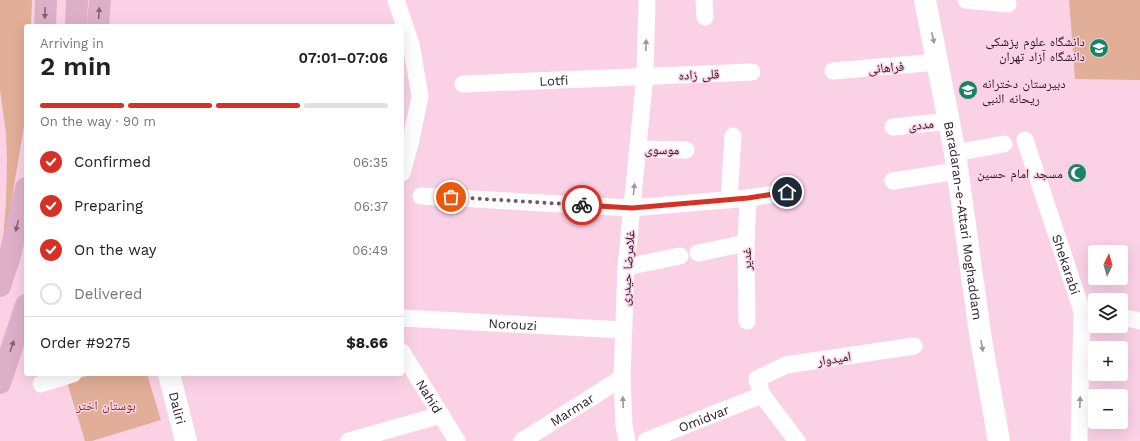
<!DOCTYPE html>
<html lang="en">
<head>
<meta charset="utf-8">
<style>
  body { margin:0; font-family:"Work Sans","Noto Naskh Arabic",sans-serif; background:#f2f2f2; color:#222; height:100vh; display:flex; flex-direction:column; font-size:15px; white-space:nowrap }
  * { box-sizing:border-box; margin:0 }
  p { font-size:13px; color:#767676 }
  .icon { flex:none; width:22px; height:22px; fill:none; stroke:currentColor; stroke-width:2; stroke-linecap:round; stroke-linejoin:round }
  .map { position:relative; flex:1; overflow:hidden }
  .drawer { position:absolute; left:24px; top:24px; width:380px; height:352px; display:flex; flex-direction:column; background:#fff; border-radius:4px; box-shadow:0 4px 16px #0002 }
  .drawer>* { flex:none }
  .needle { width:26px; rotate:5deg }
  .controls { position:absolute; left:1088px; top:245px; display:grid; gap:8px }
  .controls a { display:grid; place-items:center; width:40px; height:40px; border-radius:4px; background:#fff; box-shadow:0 4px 16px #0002; font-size:20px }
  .pin { position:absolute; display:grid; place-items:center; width:34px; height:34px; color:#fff; margin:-17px; border:2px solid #fff; border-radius:50%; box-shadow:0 1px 4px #0007 }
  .courier { position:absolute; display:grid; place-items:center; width:40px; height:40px; margin:-20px; border:3px solid #d93025; border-radius:50%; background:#fff; color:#222; box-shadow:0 1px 5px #0007 }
  .headline em { font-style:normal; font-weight:600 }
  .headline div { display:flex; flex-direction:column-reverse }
  .headline { display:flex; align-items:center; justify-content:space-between; height:68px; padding:0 16px }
  h1 { font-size:26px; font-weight:600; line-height:30px }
  .bar { display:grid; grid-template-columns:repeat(4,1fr); gap:6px 4px; align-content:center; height:48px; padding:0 16px }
  .bar i { height:5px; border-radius:3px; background:#e0e0e0 }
  .bar .on { background:#d93025 }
  .bar p { grid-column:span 4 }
  .line { display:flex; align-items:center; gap:10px; padding:0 16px; border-top:1px solid #e0e0e0 }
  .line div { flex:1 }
  ol { padding:0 16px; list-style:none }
  li { display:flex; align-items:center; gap:12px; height:44px }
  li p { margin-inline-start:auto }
  li .icon { padding:4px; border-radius:50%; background:#d93025; color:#fff; stroke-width:4 }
  li:last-child { color:#767676 }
  li i { width:22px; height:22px; border:2px solid #e0e0e0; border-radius:50% }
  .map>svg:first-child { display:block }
  .green { fill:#e1ae97 }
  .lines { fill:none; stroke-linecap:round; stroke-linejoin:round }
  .minor { stroke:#fff; stroke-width:17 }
  .tertiary { stroke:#fff; stroke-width:22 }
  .secondary { stroke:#fff; stroke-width:22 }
  .trunk { stroke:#deb0c8; stroke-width:22 }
  .oneway { fill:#846474 }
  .oneway2 { fill:#9f979b }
  .done { stroke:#725866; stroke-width:4; stroke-dasharray:0 7.2 }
  .route { stroke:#d93025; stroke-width:5 }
  .labels { text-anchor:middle; stroke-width:3; stroke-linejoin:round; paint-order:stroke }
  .poi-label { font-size:13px; fill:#291721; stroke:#fbd1e6; text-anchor:end }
  .street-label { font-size:13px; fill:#291721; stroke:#fbd1e6 }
  .park-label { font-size:13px; fill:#743716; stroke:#fbd1e6 }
</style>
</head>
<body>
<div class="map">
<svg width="1140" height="441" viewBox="0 0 1140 441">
  <rect width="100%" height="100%" fill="#fbd1e6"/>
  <path class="green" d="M 0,0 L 32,0 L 31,26 L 26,26 L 26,114 L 8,222 L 3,240 L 6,203 L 7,159 L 6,133 L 0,90 Z
    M 1069,0 L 1140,0 L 1140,80 L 1075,79 Z
    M 94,374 L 147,374 L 161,420 L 92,441 L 85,441 L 67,382 Z"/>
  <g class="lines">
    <g class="minor">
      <path d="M 396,0 L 411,44 L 420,96 L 411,140 L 402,173"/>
      <path d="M 704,0 L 705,17"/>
      <path d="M 966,0 L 1008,4"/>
      <path d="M 833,71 L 938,62"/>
      <path id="s1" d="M 463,84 L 752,72"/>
      <path d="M 893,127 L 949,121"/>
      <path id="s2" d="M 1025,140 L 1082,311 L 1079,441"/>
      <path d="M 639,149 L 686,150"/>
      <path d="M 955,153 L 1004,144"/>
      <path d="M 893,181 L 957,171"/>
      <path d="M 421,196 L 632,208 L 748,198 L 787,192"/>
      <path d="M 729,200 L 733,136"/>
      <path d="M 698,253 L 746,243"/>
      <path d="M 626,267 L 680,256"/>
      <path d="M 1121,317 L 1140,321"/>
      <path id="s3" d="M 402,318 L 623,330"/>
      <path d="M 747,321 L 746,243 L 748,198"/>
      <path id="s4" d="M 402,352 L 457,441"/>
      <path d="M 41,384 L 73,374"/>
      <path d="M 349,441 L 441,415"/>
      <path id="s5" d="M 522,441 L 622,378"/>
      <path d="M 627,441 L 624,425 L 622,378 L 626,267 L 645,75 L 647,0"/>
      <path id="s6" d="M 646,441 L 762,395"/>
      <path d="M 797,441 L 762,395 L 757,379 L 786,365 L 914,346"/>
    </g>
    <path class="tertiary" id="s7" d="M 925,0 L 955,153 L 981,340 L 999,441"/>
    <path class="secondary" id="s8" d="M 169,374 L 186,441"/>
    <path class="trunk" d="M 45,26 L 46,0
      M 76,26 L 77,0
      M 98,26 L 100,0
      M 0,286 L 9,259 L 26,188
      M 0,383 L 26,305"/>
  </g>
  <defs><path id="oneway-solid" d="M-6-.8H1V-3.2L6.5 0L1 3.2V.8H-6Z"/></defs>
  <g class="oneway">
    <use href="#oneway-solid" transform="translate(45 13) rotate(92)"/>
    <use href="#oneway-solid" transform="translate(99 13) rotate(-86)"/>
    <use href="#oneway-solid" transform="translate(17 226) rotate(103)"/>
    <use href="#oneway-solid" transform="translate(12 346) rotate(-71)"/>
  </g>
  <g class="oneway2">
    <use href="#oneway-solid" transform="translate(933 38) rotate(78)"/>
    <use href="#oneway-solid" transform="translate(646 45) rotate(-88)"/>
    <use href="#oneway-solid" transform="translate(634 189) rotate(-84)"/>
    <use href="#oneway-solid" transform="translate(982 346) rotate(80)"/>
    <use href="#oneway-solid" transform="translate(623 402) rotate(-92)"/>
    <use href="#oneway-solid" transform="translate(1080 402) rotate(-88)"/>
  </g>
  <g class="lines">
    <path class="done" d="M 451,197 L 582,205"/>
    <path class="route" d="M 582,205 L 632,208 L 748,198 L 787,192"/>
  </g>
  <defs>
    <g id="university-disc" transform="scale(1)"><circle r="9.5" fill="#178563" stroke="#fbd1e6"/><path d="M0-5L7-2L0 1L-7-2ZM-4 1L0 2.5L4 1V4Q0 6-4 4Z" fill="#fff"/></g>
    <g id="school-disc" transform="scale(1)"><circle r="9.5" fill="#178563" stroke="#fbd1e6"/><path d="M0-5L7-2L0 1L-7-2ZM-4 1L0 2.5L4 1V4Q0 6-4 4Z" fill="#fff"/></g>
    <g id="mosque-disc" transform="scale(1)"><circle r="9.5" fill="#178563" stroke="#fbd1e6"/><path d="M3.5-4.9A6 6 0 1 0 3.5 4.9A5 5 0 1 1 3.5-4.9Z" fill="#fff"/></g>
  </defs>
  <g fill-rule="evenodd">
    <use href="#university-disc" x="1099" y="48"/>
    <use href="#school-disc" x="968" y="90"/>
    <use href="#mosque-disc" x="1077" y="173"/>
  </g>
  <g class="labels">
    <g class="poi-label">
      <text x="1085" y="46">دانشگاه علوم پزشکی<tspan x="1085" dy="15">دانشگاه آزاد تهران</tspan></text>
      <text x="982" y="88" text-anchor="start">دبیرستان دخترانه<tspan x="982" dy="15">ریحانه النبی</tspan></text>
      <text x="1063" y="178">مسجد امام حسین</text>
    </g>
    <g class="street-label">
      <text transform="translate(886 67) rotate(-5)" y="5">فراهانی</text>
      <text transform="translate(699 74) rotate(-2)" y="5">قلی زاده</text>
      <text dy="5" stroke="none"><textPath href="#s1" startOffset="91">Lotfi</textPath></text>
      <text transform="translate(921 124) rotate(-6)" y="5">مددی</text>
      <text transform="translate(662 149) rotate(1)" y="5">موسوی</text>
      <text dy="5" stroke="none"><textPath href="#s7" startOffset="224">Baradaran-e-Attari Moghaddam</textPath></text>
      <text transform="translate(746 259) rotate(-91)" y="5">غدیر</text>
      <text dy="5" stroke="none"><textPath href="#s2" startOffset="131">Shekarabi</textPath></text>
      <text transform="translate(627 268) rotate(-86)" y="5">غلامرضا حیدری</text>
      <text dy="5" stroke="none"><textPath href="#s3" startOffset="111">Norouzi</textPath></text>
      <text transform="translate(834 358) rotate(-9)" y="5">امیدوار</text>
      <text dy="5" stroke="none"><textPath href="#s4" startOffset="52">Nahid</textPath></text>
      <text dy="5" stroke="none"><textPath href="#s8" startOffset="35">Daliri</textPath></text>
      <text dy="5" stroke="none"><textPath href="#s5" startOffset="59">Marmar</textPath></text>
      <text dy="5" stroke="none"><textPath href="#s6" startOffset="62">Omidvar</textPath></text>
    </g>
    <g class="park-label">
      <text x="106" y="410">بوستان اختر</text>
    </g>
  </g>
</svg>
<div class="controls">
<a><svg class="needle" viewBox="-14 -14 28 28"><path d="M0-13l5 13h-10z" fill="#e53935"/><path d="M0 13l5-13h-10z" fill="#767676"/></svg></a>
<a><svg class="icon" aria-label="layers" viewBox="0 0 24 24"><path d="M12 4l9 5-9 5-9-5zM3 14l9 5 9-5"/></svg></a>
<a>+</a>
<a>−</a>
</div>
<div class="pin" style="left:451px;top:197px;background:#ea580c"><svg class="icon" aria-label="bag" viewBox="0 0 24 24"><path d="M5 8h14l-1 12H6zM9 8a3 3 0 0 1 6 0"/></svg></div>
<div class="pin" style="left:787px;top:192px;background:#1f2937"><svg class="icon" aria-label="home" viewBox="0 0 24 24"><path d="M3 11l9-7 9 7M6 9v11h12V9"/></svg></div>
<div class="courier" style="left:582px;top:205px"><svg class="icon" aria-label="bike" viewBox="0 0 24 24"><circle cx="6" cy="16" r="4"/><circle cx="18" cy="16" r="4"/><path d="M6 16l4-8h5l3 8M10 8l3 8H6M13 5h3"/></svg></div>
<section class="drawer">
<div class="headline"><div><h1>2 min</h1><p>Arriving in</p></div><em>07:01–07:06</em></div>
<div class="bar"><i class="on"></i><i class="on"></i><i class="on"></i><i></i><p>On the way · 90 m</p></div>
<ol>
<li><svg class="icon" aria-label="check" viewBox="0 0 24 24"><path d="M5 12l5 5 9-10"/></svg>Confirmed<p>06:35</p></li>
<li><svg class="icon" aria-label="check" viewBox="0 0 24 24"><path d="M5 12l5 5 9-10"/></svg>Preparing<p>06:37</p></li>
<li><svg class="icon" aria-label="check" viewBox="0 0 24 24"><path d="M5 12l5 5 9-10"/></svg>On the way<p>06:49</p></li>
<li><i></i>Delivered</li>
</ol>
<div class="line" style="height:52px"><div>Order #9275</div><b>$8.66</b></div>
</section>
</div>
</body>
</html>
